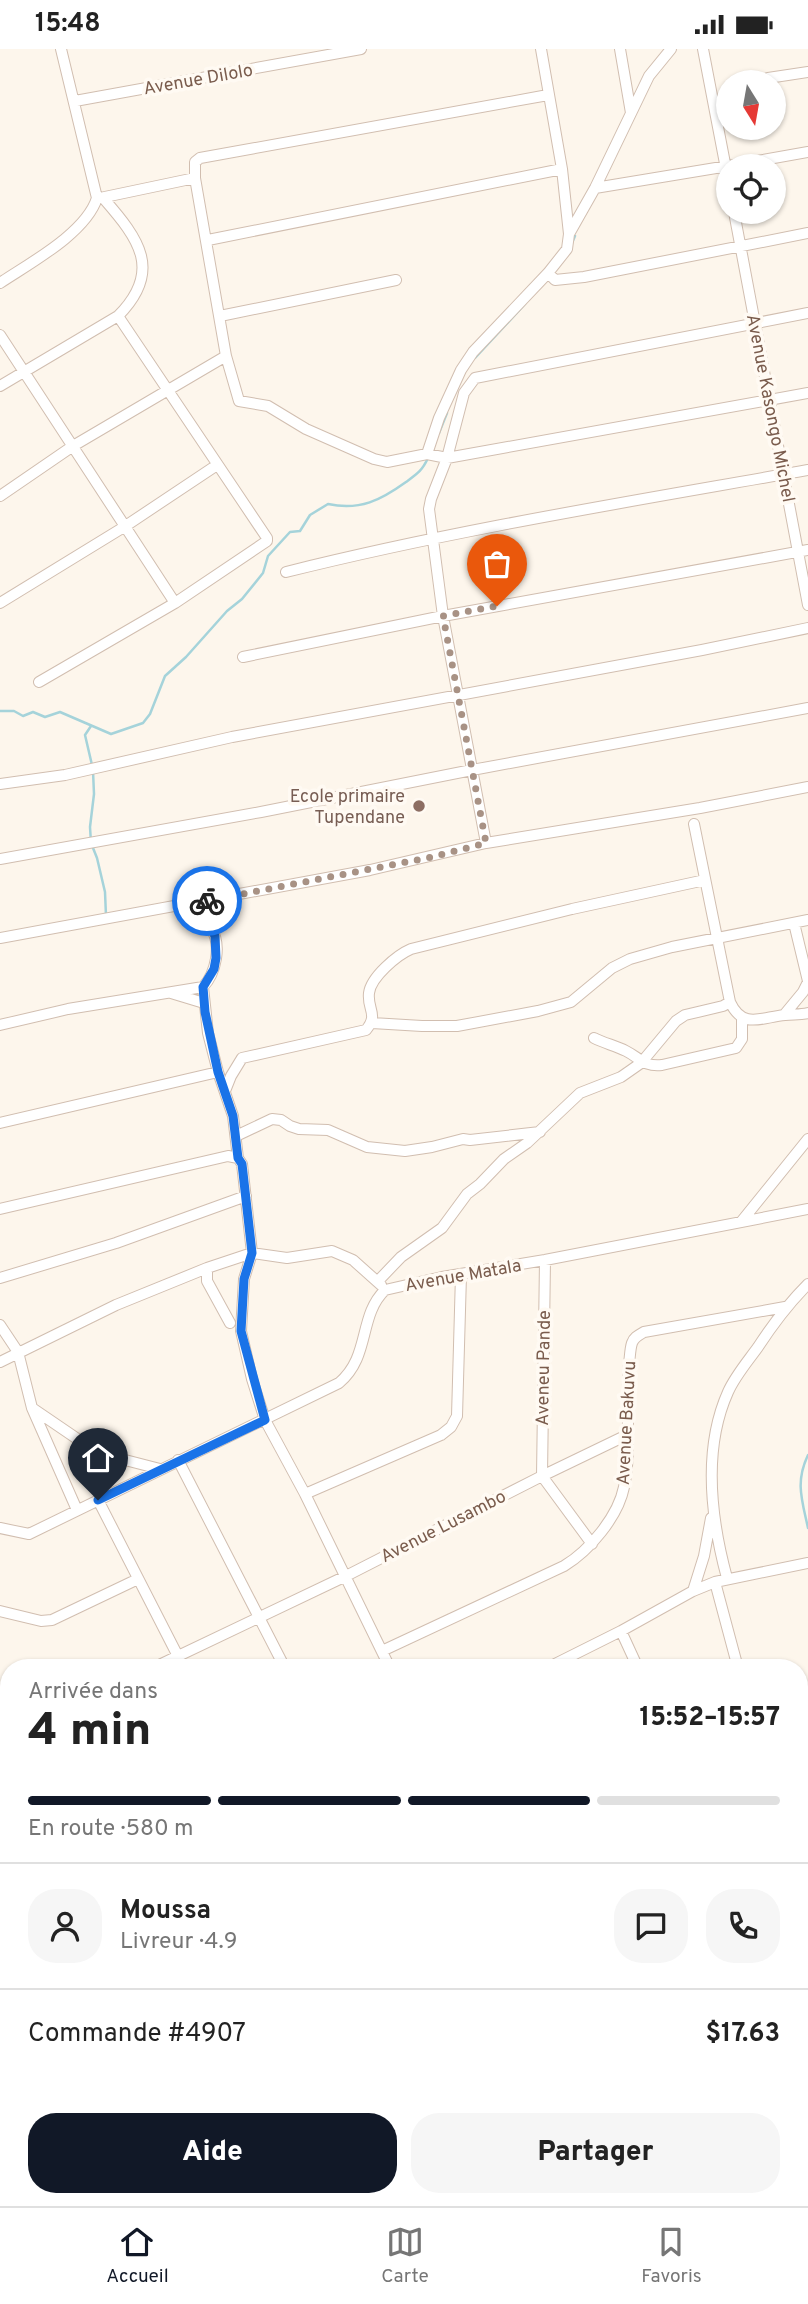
<!DOCTYPE html>
<html lang="fr">
<head>
<meta charset="utf-8">
<style>
  body { margin:0; font-family:Overpass,sans-serif; background:#f6f6f6; color:#222; height:100vh; display:flex; flex-direction:column; font-size:26px; white-space:nowrap }
  * { box-sizing:border-box; margin:0 }
  p { font-size:23px; color:#767676 }
  .icon { flex:none; width:38px; height:38px; fill:none; stroke:currentColor; stroke-width:2; stroke-linecap:round; stroke-linejoin:round }
  .map { position:relative; flex:1; overflow:hidden }
  .drawer { position:absolute; left:0px; top:1610px; width:808px; height:548px; display:flex; flex-direction:column; background:#fff; border-radius:28px 28px 0 0; box-shadow:0 2px 5px #0004 }
  .drawer>* { flex:none }
  .needle { width:46px; rotate:169deg }
  .controls { position:absolute; left:716px; top:21px; display:grid; gap:14px }
  .controls a { display:grid; place-items:center; width:70px; height:70px; border-radius:50%; background:#fff; box-shadow:0 2px 5px #0004; font-size:35px }
  .pin { position:absolute; display:grid; place-items:center; width:60px; height:60px; color:#fff; margin:-72px -30px; border-radius:50% 50% 50% 0; rotate:-45deg; box-shadow:0 0 7px #0007 }
  .pin .icon { rotate:45deg }
  .courier { position:absolute; display:grid; place-items:center; width:70px; height:70px; margin:-35px; border:5px solid #1a73e8; border-radius:50%; background:#fff; color:#222; box-shadow:0 2px 9px #0007 }
  .overview em { font-style:normal; font-weight:800 }
  .overview div { display:flex; flex-direction:column-reverse }
  .overview { display:flex; align-items:center; justify-content:space-between; height:119px; padding:0 28px }
  h1 { font-size:46px; font-weight:800; line-height:52px }
  .bar { display:grid; grid-template-columns:repeat(4,1fr); gap:10px 7px; align-content:center; height:84px; padding:0 28px }
  .bar i { height:9px; border-radius:5px; background:#e0e0e0 }
  .bar .on { background:#111827 }
  .bar p { grid-column:span 4 }
  .line { display:flex; align-items:center; gap:18px; padding:0 28px; border-top:2px solid #e0e0e0 }
  .line div { flex:1 }
  .round { display:grid; place-items:center; flex:none; width:74px; height:74px; border-radius:28px; background:#f6f6f6 }
  .primary-button { display:flex; gap:14px; margin-top:auto; padding:14px 28px }
  .primary-button a { flex:1; height:80px; border-radius:28px; background:#111827; color:#fff; font-size:28px; font-weight:800; line-height:80px; text-align:center }
  .primary-button a+a { background:#f6f6f6; color:#222 }
  .status { display:flex; justify-content:space-between; align-items:center; height:49px; padding:0 35px; background:#fff; direction:ltr }
  .status svg { height:19px; fill:currentColor }
  .dock { display:flex; justify-content:space-around; align-items:center; height:98px; border-top:2px solid #e0e0e0; background:#fff; font-size:19px; color:#767676 }
  .dock a { display:grid; justify-items:center; gap:4px }
  .dock .on { color:#111827 }
  .map>svg:first-child { display:block }
  .lines { fill:none; stroke-linecap:round; stroke-linejoin:round }
  .stream { stroke:#a5d3da; stroke-width:2.5 }
  .street-casing { stroke:#d1beb0; stroke-width:12 }
  .street { stroke:#fff; stroke-width:10 }
  .done { stroke:#a89285; stroke-width:7; stroke-dasharray:0 12.6 }
  .route { stroke:#1a73e8; stroke-width:9 }
  .education-dot { fill:#8d6e63; stroke:#fffaf3; stroke-width:2.5 }
  .labels { text-anchor:middle; stroke-width:7; stroke-linejoin:round; paint-order:stroke }
  .street-label { font-size:18px; fill:#7a5c4d; stroke:#fffaf3 }
  .education-label { font-size:18px; fill:#785e54; stroke:#fffaf3; text-anchor:end }
</style>
</head>
<body>
<div class="status"><b>15:48</b><svg viewBox="0 0 49 12"><path d="M0 12V9h3v3zM5 12V6h3v6zM10 12V3h3v9zM15 12V0h3v12zM26 1h20v11H26zM47 4h2v5h-2z"/></svg></div>
<div class="map">
<svg width="808" height="2157" viewBox="0 0 808 2157">
  <rect width="100%" height="100%" fill="#fdf6ec"/>
  <g class="lines">
    <path class="stream" d="M 572,194 L 575,187
      M 475,309 L 525,255
      M 439,384 L 447,364
      M 0,662 L 14,662 L 23,667 L 33,663 L 45,668 L 60,663 L 111,685 L 143,674 L 150,665 L 165,627 L 186,608 L 227,562 L 242,550 L 263,524 L 268,507 L 290,483 L 300,482 L 310,466 L 328,455 C 360,462 381,451 406,433 C 417,425 422,422 428,409
      M 91,677 L 85,686 L 92,716
      M 93,722 L 94,745 L 90,778 L 91,794 L 97,809 L 105,843 L 106,867
      M 808,1406 C 795,1433 802,1451 808,1479
      M 800,1735 L 808,1728
      M 521,2157 L 525,2149"/>
    <g class="street-casing">
      <path id="street" d="M 541,0 L 562,120 L 569,185
        M 620,0 L 631,64
        M 703,0 L 728,130
        M 768,29 L 808,23
        M 75,52 L 361,0
        M 729,117 L 808,103
        M 595,139 L 728,117
        M 100,149 L 195,129
        M 734,163 L 808,556
        M 208,191 L 562,120
        M 548,224 L 555,231 L 584,228 L 808,184
        M 0,234 C 30,214 86,184 97,149 L 61,0
        M 220,267 L 396,231
        M 0,286 L 175,554
        M 226,307 L 239,352 L 268,357 L 306,380 L 374,410 L 387,413 L 427,405 L 447,409 L 808,344
        M 0,337 L 118,267 C 163,222 139,190 104,150
        M 427,405 L 439,369 L 461,321 L 473,303 L 548,224 L 567,200 L 569,185 L 595,139 L 649,27 L 671,0
        M 0,447 L 73,397 L 226,307 L 195,129 L 195,113 L 200,109 L 548,46
        M 286,523 C 458,480 634,452 808,421
        M 0,554 L 124,478 L 217,416
        M 243,608 L 443,567 L 808,501
        M 39,633 L 175,554 L 267,492 L 267,489 L 118,267
        M 0,735 L 65,726 L 232,688 L 702,601 L 808,579
        M 486,794 L 700,759 L 808,738
        M 0,810 L 261,763 L 472,721 L 808,659
        M 794,874 L 808,932
        M 0,889 L 370,821 L 486,794 L 443,567 L 429,460 L 431,450 L 447,409 L 464,344 L 475,329 L 808,264
        M 203,938 L 208,984 L 218,1023 L 233,1067 L 238,1109
        M 171,944 L 204,954
        M 730,953 C 743,981 762,968 785,966 C 793,965 800,966 808,964
        M 784,966 L 803,943 L 808,933
        M 372,974 L 422,977 L 457,977 L 538,962 L 571,953 L 612,919 L 630,910 L 672,898 L 808,871
        M 0,976 L 68,960 L 203,938 C 216,924 222,896 211,879 C 204,869 189,863 178,857
        M 594,989 C 604,994 616,997 626,1002 C 640,1009 644,1018 662,1016 L 736,999 L 742,990 L 742,968
        M 225,1042 L 231,1027 L 242,1009 L 366,981 C 379,965 367,961 369,944 C 371,928 397,906 411,900 L 572,860 L 705,831
        M 0,1074 L 218,1023
        M 236,1087 L 272,1070 L 281,1071 L 290,1077 L 299,1080 L 328,1081 L 367,1098 L 405,1102 L 432,1098 L 463,1090 L 470,1091 L 540,1083
        M 0,1160 L 228,1107 L 238,1109 L 242,1115 L 252,1204 L 244,1230 L 241,1282 L 252,1330 L 265,1371 L 305,1445 L 390,1619
        M 741,1173 L 808,1090
        M 545,1211 L 542,1427 L 592,1495
        M 207,1219 L 207,1232 L 230,1274
        M 0,1229 L 116,1194 L 246,1147
        M 378,1232 L 401,1208 L 442,1179 L 467,1145 L 480,1135 L 504,1110 L 527,1094 L 580,1044 L 621,1028 L 641,1014 L 676,972 L 685,966 L 723,957 L 730,953 L 694,775
        M 0,1276 L 18,1303 L 32,1359 L 77,1461
        M 0,1313 L 116,1256 L 207,1219 L 252,1204 L 287,1209 L 332,1202 L 353,1211 L 381,1236
        M 32,1359 L 98,1404 L 160,1420
        M 178,1411 L 285,1619
        M 305,1445 L 441,1386 L 451,1378 L 457,1367 L 461,1226
        M 98,1451 L 184,1619
        M 0,1479 L 29,1485 L 339,1334 C 371,1307 358,1267 385,1241 L 442,1228 L 545,1211 L 808,1160
        M 727,1529 C 711,1470 702,1401 728,1343 C 735,1327 748,1312 758,1298 C 773,1275 788,1255 808,1235
        M 715,1533 L 738,1619
        M 693,1542 L 704,1507 L 711,1469
        M 0,1562 L 41,1572 L 52,1571 L 138,1530
        M 621,1582 L 638,1619
        M 382,1602 L 564,1517 C 589,1502 618,1468 624,1438 C 632,1402 625,1353 629,1315 C 630,1308 630,1300 632,1294 C 634,1288 639,1286 644,1283 L 785,1258
        M 153,1619 L 346,1527 L 542,1427 L 627,1386
        M 547,1619 L 621,1582 L 693,1542 L 715,1533 L 808,1514
        M 0,1654 L 9,1656
        M 800,1819 L 808,1813
        M 800,1831 L 808,1866
        M 0,1877 L 9,1833
        M 0,1924 L 9,1925
        M 800,2011 L 808,2009
        M 0,2013 L 9,2015
        M 0,2100 L 9,2101
        M 800,2102 L 808,2101
        M 213,2149 L 257,2155 L 271,2149
        M 188,2157 L 191,2149
        M 367,2157 L 371,2149
        M 462,2157 L 466,2149
        M 592,2157 L 598,2149"/>
    </g>
    <use href="#street" class="street"/>
  </g>
  <g class="lines">
    <path class="done" d="M 207,852 L 432,808 L 486,794 L 443,567 L 497,557"/>
    <path class="route" d="M 98,1451 L 265,1371 L 241,1282 L 244,1230 L 252,1204 L 242,1115 L 238,1109 L 233,1067 L 218,1023 L 205,963 L 203,938 L 214,920 L 216,909 L 215,887 L 210,877 L 178,857 L 207,852"/>
  </g>
  <circle class="education-dot" cx="419" cy="757" r="7"/>
  <g class="labels">
    <g class="street-label">
      <text transform="translate(198 30) rotate(-10)" y="6">Avenue Dilolo</text>
      <text transform="translate(771 359) rotate(79)" y="6">Avenue Kasongo Michel</text>
      <text transform="translate(463 1226) rotate(-10)" y="6">Avenue Matala</text>
      <text transform="translate(543 1319) rotate(-89)" y="6">Aveneu Pande</text>
      <text transform="translate(626 1374) rotate(-87)" y="6">Avenue Bakuvu</text>
      <text transform="translate(443 1477) rotate(-27)" y="6">Avenue Lusambo</text>
    </g>
    <g class="education-label">
      <text x="405" y="753">Ecole primaire<tspan x="405" dy="21">Tupendane</tspan></text>
    </g>
  </g>
</svg>
<div class="controls">
<a><svg class="needle" viewBox="-14 -14 28 28"><path d="M0-13l5 13h-10z" fill="#e53935"/><path d="M0 13l5-13h-10z" fill="#767676"/></svg></a>
<a><svg class="icon" aria-label="locate" viewBox="0 0 24 24"><circle cx="12" cy="12" r="6"/><path d="M12 2v4M12 18v4M2 12h4M18 12h4"/></svg></a>
</div>
<div class="pin" style="left:497px;top:557px;background:#ea580c"><svg class="icon" aria-label="bag" viewBox="0 0 24 24"><path d="M5 8h14l-1 12H6zM9 8a3 3 0 0 1 6 0"/></svg></div>
<div class="pin" style="left:98px;top:1451px;background:#1f2937"><svg class="icon" aria-label="home" viewBox="0 0 24 24"><path d="M3 11l9-7 9 7M6 9v11h12V9"/></svg></div>
<div class="courier" style="left:207px;top:852px"><svg class="icon" aria-label="bike" viewBox="0 0 24 24"><circle cx="6" cy="16" r="4"/><circle cx="18" cy="16" r="4"/><path d="M6 16l4-8h5l3 8M10 8l3 8H6M13 5h3"/></svg></div>
<section class="drawer">
<div class="overview"><div><h1>4 min</h1><p>Arrivée dans</p></div><em>15:52–15:57</em></div>
<div class="bar"><i class="on"></i><i class="on"></i><i class="on"></i><i></i><p>En route · 580 m</p></div>
<div class="line" style="height:126px"><a class="round"><svg class="icon" aria-label="person" viewBox="0 0 24 24"><circle cx="12" cy="8" r="4"/><path d="M4 21q1-7 8-7t8 7"/></svg></a><div><b>Moussa</b><p>Livreur · 4.9</p></div><a class="round"><svg class="icon" aria-label="chat" viewBox="0 0 24 24"><path d="M4 5h16v11H9l-5 4z"/></svg></a><a class="round"><svg class="icon" aria-label="phone" viewBox="0 0 24 24"><path d="M5 4h4l2 5-3 2q2 4 5 5l2-3 5 2v4C11 20 4 13 5 4z"/></svg></a></div>
<div class="line" style="height:91px"><div>Commande #4907</div><b>$17.63</b></div>
<div class="primary-button"><a>Aide</a><a>Partager</a></div>
</section>
</div>
<nav class="dock">
<a class="on"><svg class="icon" aria-label="home" viewBox="0 0 24 24"><path d="M3 11l9-7 9 7M6 9v11h12V9"/></svg>Accueil</a>
<a><svg class="icon" aria-label="map" viewBox="0 0 24 24"><path d="M3 6l6-2 6 2 6-2v14l-6 2-6-2-6 2zM9 4v14M15 6v14"/></svg>Carte</a>
<a><svg class="icon" aria-label="saved" viewBox="0 0 24 24"><path d="M7 4h10v16l-5-4-5 4z"/></svg>Favoris</a>
</nav>
</body>
</html>
